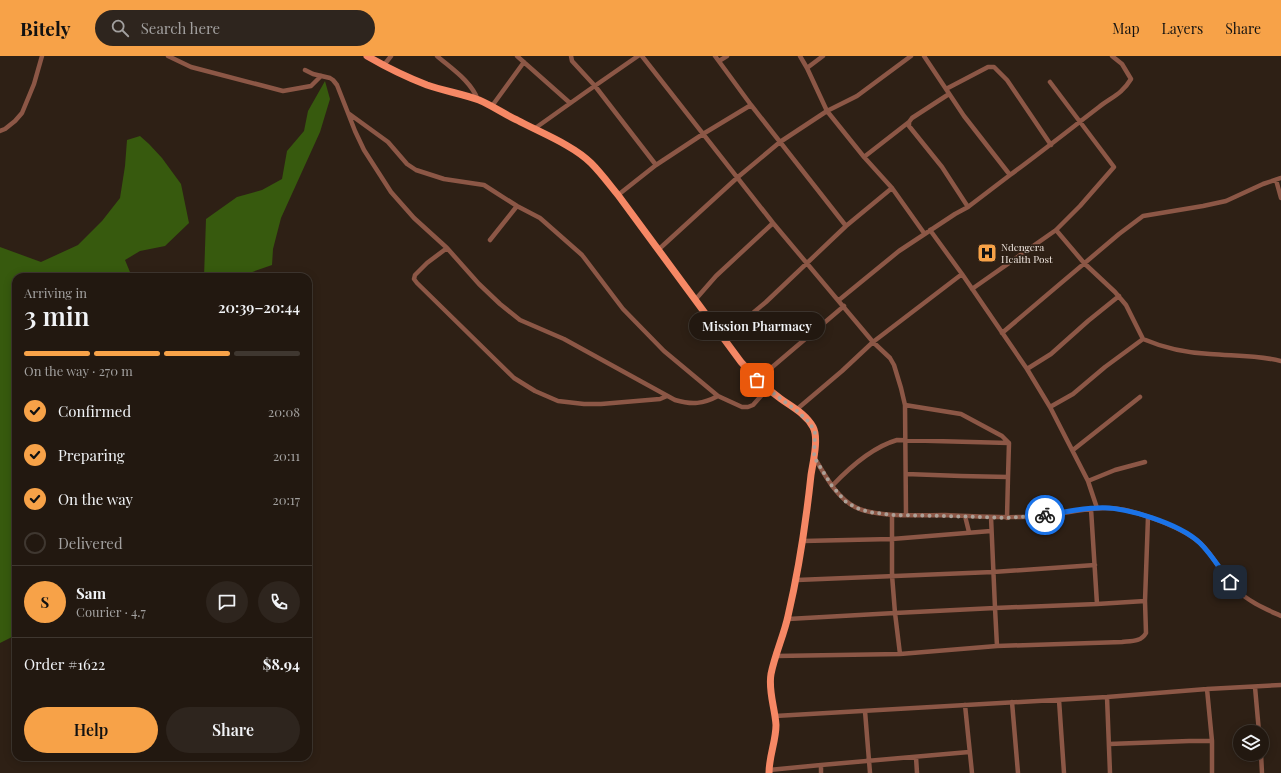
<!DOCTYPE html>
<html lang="en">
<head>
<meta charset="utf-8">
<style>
  body { margin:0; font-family:"Playfair Display",serif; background:#2e251e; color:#f1f3f6; height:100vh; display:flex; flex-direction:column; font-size:15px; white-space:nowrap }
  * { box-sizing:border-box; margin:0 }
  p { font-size:13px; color:#a2a09f }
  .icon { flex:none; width:22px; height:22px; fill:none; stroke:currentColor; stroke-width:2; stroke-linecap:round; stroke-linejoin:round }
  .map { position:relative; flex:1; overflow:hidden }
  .panel { position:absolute; left:12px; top:217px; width:300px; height:488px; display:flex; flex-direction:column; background:#221810; border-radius:12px; box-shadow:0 2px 10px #0003,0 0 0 1px #3f3730 }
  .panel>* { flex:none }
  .tools { position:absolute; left:1233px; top:669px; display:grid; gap:8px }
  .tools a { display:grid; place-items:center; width:36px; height:36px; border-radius:50%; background:#221810; box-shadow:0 2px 10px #0003,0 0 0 1px #3f3730; font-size:20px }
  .pin { position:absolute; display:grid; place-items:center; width:34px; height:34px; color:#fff; margin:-17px; border-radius:8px; box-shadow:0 2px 6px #0006 }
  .courier { position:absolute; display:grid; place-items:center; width:40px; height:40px; margin:-20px; border:3px solid #1a73e8; border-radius:50%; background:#fff; color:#222; box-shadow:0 1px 5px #0007 }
  .bubble { position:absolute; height:28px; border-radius:14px; background:#221810; box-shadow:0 2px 10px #0003,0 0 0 1px #3f3730; font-size:13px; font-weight:600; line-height:28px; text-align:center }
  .overview em { font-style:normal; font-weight:600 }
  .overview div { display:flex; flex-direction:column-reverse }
  .overview { display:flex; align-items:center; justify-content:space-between; height:68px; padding:0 12px }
  h1 { font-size:26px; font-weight:600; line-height:30px }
  .bar { display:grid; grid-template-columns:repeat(4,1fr); gap:6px 4px; align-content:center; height:48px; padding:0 12px }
  .bar i { height:5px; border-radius:3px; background:#3f3730 }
  .bar .current { background:#f7a248 }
  .bar p { grid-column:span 4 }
  .line { display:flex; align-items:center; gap:10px; padding:0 12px; border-top:1px solid #3f3730 }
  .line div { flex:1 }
  .round { display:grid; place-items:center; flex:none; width:42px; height:42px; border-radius:21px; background:#2e251e }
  ol { padding:0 12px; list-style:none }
  li { display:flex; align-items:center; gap:12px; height:44px }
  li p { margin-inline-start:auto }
  li .icon { padding:4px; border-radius:50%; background:#f7a248; color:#111; stroke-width:4 }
  li:last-child { color:#a2a09f }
  li i { width:22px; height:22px; border:2px solid #3f3730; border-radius:50% }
  .primary-button { display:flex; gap:8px; margin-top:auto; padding:8px 12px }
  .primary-button a { flex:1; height:46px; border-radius:24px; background:#f7a248; color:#111; font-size:16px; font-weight:600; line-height:46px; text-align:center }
  .primary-button a+a { background:#2e251e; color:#f1f3f6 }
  header { display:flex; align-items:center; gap:24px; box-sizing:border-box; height:56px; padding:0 20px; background:#f7a248; color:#111 }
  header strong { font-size:19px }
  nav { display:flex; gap:22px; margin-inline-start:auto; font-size:14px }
  .search { width:280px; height:36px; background:#2e251e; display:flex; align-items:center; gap:10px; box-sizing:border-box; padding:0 14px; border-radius:22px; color:#a2a09f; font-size:15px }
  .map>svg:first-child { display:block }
  .forest { fill:#375a0e }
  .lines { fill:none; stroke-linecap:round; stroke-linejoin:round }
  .street { stroke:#8c5746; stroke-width:4.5 }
  .primary { stroke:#f68865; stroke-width:7 }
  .done { stroke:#aca198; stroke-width:4; stroke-dasharray:0 7.2 }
  .route { stroke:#1a73e8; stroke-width:5 }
  .labels { text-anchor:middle; stroke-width:3.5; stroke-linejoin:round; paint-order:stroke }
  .poi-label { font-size:10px; fill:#f0e6df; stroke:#2e2015; text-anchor:start }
</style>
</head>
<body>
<header>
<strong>Bitely</strong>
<div class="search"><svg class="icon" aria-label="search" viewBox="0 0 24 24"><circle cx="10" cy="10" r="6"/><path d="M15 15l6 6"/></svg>Search here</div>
<nav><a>Map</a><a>Layers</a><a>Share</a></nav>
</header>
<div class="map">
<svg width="1281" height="717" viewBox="0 0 1281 717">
  <rect width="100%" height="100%" fill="#2e2015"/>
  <path class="forest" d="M 325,25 L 330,43 L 320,76 L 281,162 L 273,193 L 272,209 L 238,221 L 204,221 L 206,163 L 237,141 L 262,134 L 282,123 L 287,95 L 304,75 L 308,55 Z
    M 140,80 L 149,88 L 162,102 L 181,128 L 189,167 L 165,190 L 140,195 L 125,204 L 132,221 L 16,221 L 16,579 L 0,587 L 0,191 L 41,206 L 78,189 L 102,165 L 120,142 L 125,110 L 127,84 Z"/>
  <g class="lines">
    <path class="street" d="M 168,0 L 191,11 L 283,35 L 311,30 L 321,20
      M 437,0 C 452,13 471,25 478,44
      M 517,0 L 570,47
      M 571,0 L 572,5 L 595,30 L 656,109 L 703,78 L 751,49
      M 642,0 L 773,167 L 873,286 L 962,218
      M 715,0 L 751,49 L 846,170
      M 800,0 L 807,12 L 827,55 L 864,101 L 892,132 L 924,177
      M 719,5 L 727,0
      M 384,9 L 391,0
      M 807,12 L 823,0
      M 305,14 L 313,18 L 330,22 L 333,24 L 337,29 L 348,57 L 388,86 L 407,108 L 416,114 L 444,123 L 484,129 L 517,150 L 540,162 L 582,199 L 623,253 L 664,295 L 718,340 L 742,351 L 748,351 L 753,349 L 768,332
      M 946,33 L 988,11 L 994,11 L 1007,24 L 1051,89
      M 949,38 L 912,62 L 909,66 L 909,70 L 942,111 L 968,151
      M 492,50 L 524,6
      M 348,57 L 355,75 L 364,94 L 391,136 L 414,162 L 447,192 L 479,228 L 500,248 L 520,264 L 564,283 L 675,344 C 692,349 703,348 718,340
      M 534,73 L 586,36 L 638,0
      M 0,75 L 5,73 L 15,65 L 22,57 L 34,28 L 42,0
      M 864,101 L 909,66
      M 1010,119 C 1040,97 1069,74 1099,51 C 1112,41 1122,38 1131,23 L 1122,8 L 1112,0
      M 1276,124 L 1281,142
      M 618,139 L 656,109
      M 930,174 L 962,218 L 1027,313 L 1050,351 L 1088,425 L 1097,452
      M 1056,174 L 1084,207 L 1115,236 L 1126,249 L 1143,283 C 1164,292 1187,297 1210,298 C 1234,300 1257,299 1281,305
      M 490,184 L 517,150
      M 447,192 L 427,207 L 415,219 L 414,223 L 417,227 L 514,322 L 535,335 L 558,345 L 584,348 L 601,348 L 660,343 L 667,340
      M 658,194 L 738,121 L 780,86 L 827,55 L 857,40 L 911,0
      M 972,233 L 1056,174 L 1080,150 L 1114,111 L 1050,26
      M 695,244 L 716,220 L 773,167
      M 839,244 L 899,195 L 955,158 L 968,151 L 1010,119 L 964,60 L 924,0
      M 1002,277 L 1119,178 L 1143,160 L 1203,150 L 1226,145 L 1263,128 L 1281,122
      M 723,282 L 766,246 L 846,170 L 892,132
      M 1027,313 L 1051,298 L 1088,265 L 1119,240
      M 757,324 L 844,250
      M 905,349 L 961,358 L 1002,380 L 1009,387 L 1008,421
      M 1050,351 L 1073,338 L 1105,311 L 1143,283
      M 796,354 L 842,315 L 873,286 L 890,302 L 894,309 L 901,332 L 905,349 L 906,459
      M 1073,394 L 1140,341
      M 814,401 C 825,419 836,441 855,451 C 876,462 921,459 945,459 C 976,460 1007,463 1039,460 C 1068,458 1096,448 1125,454 C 1147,459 1183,472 1200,487 C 1215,500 1222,521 1237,534 C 1249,546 1266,553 1281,560
      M 906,418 L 961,420 L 1008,421 L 1007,462
      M 1088,425 L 1115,414 L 1145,406
      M 832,430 C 849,412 873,391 897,384 L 1009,387
      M 892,459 L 892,519 L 895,557 L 995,552 L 991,461
      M 965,460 L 969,476
      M 803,485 L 892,483 L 991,475
      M 797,524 L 993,516 L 1095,509
      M 1097,548 L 1145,545
      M 788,563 L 895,557 L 900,598
      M 997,590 L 995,552 L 1097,548 L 1091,453
      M 776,600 L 900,598 L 997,590 L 1122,586 C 1131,585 1141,586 1146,577 L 1145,545 L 1148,461
      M 1255,631 L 1259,676
      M 1207,633 L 1212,685
      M 1107,641 L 1110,717
      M 1059,644 L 1064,717
      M 1012,646 L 1018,717
      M 965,649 L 972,717
      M 865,655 L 870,717
      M 775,660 L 1107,641 L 1207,633 L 1281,629
      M 1109,688 L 1189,685 L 1212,685 L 1212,717
      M 1261,698 L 1262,717
      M 916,701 L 917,717
      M 821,709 L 969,696
      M 769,714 L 821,709 L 821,717"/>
    <path class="primary" d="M 367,0 C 386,11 406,21 427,29 C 444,35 463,38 479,44 C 493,50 504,58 517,64 C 539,76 573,89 591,107 C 601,117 609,128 618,139 L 741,306 C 753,320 766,332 781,343 C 792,351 806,358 813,371 C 819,382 813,406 811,419 C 806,466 799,513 788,560 C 784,579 775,598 771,618 C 768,635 775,652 776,669 C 776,685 769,700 769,717"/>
  </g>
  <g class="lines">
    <path class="done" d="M 757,324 L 781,343 L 796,354 L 810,367 L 815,377 L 814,401 L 832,430 L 846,446 L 857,452 L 869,456 L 892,459 L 947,460 L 1007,462 L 1045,459"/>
    <path class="route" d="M 1045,459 C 1062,457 1080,452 1097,452 C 1125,450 1180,468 1200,487 C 1212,499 1220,513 1230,526"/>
  </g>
  <defs>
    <g id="hospital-square" transform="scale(1)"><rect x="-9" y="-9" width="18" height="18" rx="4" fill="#f7a248" stroke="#2e2015"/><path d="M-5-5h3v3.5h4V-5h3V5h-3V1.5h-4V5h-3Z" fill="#111"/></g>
  </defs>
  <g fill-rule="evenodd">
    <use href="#hospital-square" x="987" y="197"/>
  </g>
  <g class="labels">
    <g class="poi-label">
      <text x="1001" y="195">Ndengera<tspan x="1001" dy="12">Health Post</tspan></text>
    </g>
  </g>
</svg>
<div class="tools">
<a><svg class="icon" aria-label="layers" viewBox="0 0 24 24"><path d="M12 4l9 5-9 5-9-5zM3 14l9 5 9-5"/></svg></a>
</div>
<div class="pin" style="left:757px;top:324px;background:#ea580c"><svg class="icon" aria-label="bag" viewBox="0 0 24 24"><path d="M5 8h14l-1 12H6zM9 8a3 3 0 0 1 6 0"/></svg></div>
<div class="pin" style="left:1230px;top:526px;background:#1f2937"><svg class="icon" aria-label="home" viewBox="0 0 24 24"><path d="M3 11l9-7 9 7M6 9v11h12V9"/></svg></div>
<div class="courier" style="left:1045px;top:459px"><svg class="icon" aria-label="bike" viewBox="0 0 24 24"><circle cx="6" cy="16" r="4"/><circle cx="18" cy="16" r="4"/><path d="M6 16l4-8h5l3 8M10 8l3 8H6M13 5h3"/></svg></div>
<div class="bubble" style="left:689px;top:256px;width:136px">Mission Pharmacy</div>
<section class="panel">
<div class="overview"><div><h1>3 min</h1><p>Arriving in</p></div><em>20:39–20:44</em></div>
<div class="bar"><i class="current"></i><i class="current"></i><i class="current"></i><i></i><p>On the way · 270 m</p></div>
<ol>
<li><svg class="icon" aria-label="check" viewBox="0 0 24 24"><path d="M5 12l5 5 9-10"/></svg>Confirmed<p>20:08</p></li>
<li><svg class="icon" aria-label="check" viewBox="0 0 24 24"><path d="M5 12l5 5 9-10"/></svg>Preparing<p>20:11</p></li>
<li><svg class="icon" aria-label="check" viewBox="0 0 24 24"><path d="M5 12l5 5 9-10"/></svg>On the way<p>20:17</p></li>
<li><i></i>Delivered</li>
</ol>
<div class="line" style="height:72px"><b class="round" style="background:#f7a248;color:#111">S</b><div><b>Sam</b><p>Courier · 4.7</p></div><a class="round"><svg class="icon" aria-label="chat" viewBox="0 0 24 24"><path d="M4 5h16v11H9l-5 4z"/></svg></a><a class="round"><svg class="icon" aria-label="phone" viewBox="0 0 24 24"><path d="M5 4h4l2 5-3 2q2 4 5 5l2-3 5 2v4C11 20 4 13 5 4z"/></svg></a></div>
<div class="line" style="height:52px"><div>Order #1622</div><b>$8.94</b></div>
<div class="primary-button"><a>Help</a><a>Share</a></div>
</section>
</div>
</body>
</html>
